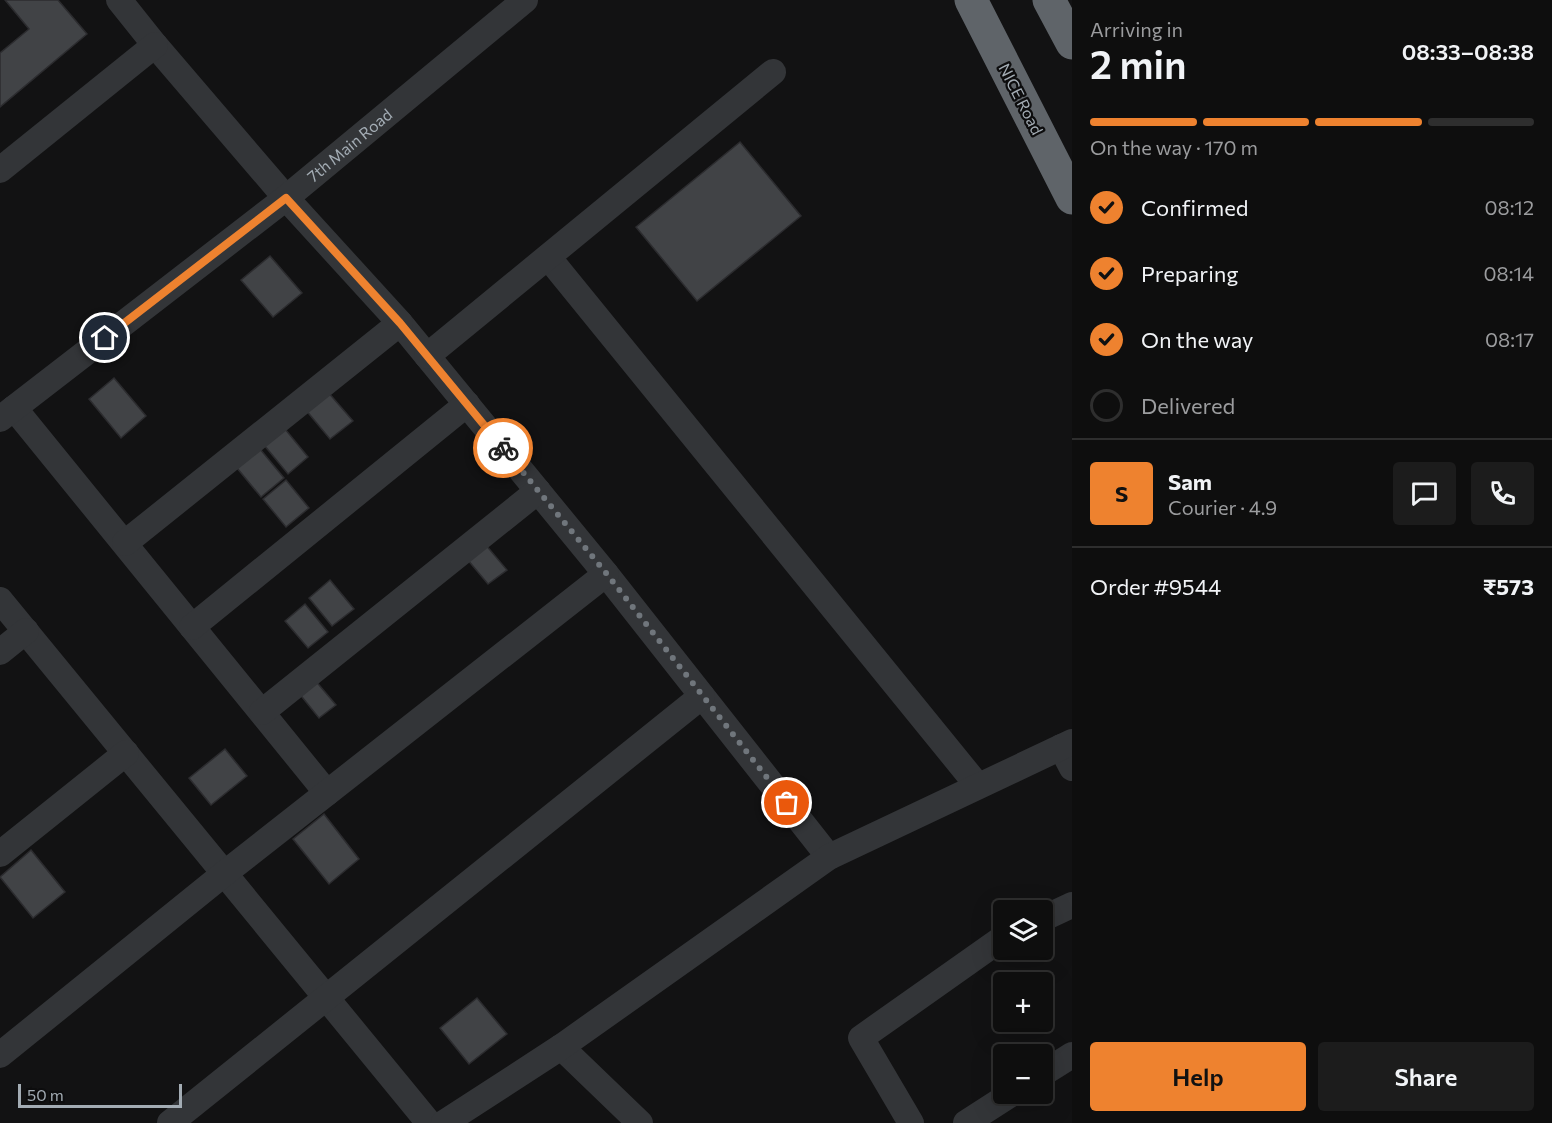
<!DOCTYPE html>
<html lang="en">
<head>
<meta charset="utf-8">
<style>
  body { margin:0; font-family:Commissioner,sans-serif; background:#1c1c1c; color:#f1f3f6; height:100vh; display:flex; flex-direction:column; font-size:22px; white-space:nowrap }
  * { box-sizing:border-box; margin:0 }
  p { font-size:20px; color:#9b9c9e }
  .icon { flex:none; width:33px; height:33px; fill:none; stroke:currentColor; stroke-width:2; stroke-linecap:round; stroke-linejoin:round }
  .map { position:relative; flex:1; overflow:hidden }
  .panel { display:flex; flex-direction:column; background:#0e0e0e; width:480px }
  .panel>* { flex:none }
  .controls { position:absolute; left:993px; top:900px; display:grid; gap:12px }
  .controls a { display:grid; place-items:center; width:60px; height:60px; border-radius:6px; background:#0e0e0e; box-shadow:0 6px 24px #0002,0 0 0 2px #2e2e2e; font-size:30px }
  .scale { position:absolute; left:18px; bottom:15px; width:164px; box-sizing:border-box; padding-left:6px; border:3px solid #a3acb4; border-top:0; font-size:16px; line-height:21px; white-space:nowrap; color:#a3acb4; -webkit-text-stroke:4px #0d0d0e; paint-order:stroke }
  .pin { position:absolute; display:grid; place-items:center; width:51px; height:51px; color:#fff; margin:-26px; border:3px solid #fff; border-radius:50%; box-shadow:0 2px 6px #0007 }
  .courier { position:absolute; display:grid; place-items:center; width:60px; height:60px; margin:-30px; border:4px solid #ee822f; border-radius:50%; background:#fff; color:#222; box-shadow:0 2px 8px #0007 }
  .headline em { font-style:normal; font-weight:600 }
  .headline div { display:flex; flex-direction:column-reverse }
  .headline { display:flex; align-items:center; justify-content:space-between; height:102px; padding:0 18px }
  h1 { font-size:39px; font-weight:600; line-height:45px }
  .bar { display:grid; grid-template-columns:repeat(4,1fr); gap:9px 6px; align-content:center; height:72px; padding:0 18px }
  .bar i { height:8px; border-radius:4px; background:#2e2e2e }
  .bar .active { background:#ee822f }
  .bar p { grid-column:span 4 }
  .line { display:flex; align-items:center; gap:15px; padding:0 18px; border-top:2px solid #2e2e2e }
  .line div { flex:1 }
  .round { display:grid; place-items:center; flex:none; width:63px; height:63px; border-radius:6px; background:#1c1c1c }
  ol { padding:0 18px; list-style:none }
  li { display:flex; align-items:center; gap:18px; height:66px }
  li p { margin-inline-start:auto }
  li .icon { padding:6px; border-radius:50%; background:#ee822f; color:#111; stroke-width:4 }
  li:last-child { color:#9b9c9e }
  li i { width:33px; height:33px; border:3px solid #2e2e2e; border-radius:50% }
  .cta { display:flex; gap:12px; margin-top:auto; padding:12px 18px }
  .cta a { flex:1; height:69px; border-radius:6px; background:#ee822f; color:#111; font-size:24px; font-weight:600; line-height:69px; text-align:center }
  .cta a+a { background:#1c1c1c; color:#f1f3f6 }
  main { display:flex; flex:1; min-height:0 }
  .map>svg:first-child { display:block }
  .building { fill:#414346; stroke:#2c2c2f; stroke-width:1.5 }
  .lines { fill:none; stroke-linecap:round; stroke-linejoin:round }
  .minor { stroke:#333538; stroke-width:26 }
  .highway { stroke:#5f6469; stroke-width:33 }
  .done { stroke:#70767c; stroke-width:6; stroke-dasharray:0 10.8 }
  .route { stroke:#ee822f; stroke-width:8 }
  .labels { text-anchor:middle; stroke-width:4.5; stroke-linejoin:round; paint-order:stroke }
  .street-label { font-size:16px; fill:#a3acb4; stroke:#0d0d0e }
</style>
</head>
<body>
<main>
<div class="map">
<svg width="1072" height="1123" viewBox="0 0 1072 1123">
  <rect width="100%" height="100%" fill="#121213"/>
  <path class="building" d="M 5,0 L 58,0 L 87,34 L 0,107 L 0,53 L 29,29 Z
    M 740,142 L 801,216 L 697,301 L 636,227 Z
    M 270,256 L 302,293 L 273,317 L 241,280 Z
    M 114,378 L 146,416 L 121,438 L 89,399 Z
    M 327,391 L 353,421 L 330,439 L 305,409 Z
    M 285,429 L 308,457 L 288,474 L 264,445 Z
    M 260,449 L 284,478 L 261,497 L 237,468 Z
    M 286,480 L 309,508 L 286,527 L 263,499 Z
    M 485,544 L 507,570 L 488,584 L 467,559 Z
    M 330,580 L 354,609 L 332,626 L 309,598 Z
    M 305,604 L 328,632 L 308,648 L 285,621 Z
    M 314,679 L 336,705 L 319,718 L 298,692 Z
    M 225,749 L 247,776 L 211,805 L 189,778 Z
    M 324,814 L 359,859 L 329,884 L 293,839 Z
    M 31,850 L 65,892 L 33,918 L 0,877 Z
    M 477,998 L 507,1034 L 469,1064 L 440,1028 Z"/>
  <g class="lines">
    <g class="minor">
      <path d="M 119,0 L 155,45 L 286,198 L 400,323 L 606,574 L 829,857"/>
      <path d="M 0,170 L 155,45"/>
      <path d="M 548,257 L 978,786"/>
      <path d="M 427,356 L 773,72"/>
      <path d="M 14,408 L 327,793"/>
      <path id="s1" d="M 0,419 L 286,198 L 525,0"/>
      <path d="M 125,543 L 400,323"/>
      <path d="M 0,600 L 429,1123"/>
      <path d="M 192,627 L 467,404"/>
      <path d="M 0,652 L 26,631"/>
      <path d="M 262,712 L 538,491"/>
      <path d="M 1061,747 L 1072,768"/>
      <path d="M 0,854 L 126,753"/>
      <path d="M 1042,919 L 1072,905"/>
      <path d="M 561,1047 L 640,1123"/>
      <path d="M 0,1055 L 225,873 L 606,574"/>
      <path d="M 1042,1074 L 1072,1055"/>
      <path d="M 170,1123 L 702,696"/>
      <path d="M 444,1123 L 561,1047 L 829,857 L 1072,742"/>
      <path d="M 911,1123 L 861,1038 L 1004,937"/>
      <path d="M 966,1123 L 1011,1094"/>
    </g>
    <path class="highway" d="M 971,0 L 1072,198
      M 1049,0 L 1072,43"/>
  </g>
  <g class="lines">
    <path class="done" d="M 503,448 L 606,573 L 787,803"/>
    <path class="route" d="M 105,338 L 286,198 L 400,323 L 503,448"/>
  </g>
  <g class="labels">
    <g class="street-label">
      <text transform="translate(1021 99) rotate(63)" y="6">NICE Road</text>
      <text dy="6" stroke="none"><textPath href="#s1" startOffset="444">7th Main Road</textPath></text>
    </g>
  </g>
</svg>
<div class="controls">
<a><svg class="icon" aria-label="layers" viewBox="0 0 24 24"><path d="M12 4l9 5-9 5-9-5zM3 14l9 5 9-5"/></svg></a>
<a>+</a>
<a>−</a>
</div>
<div class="scale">50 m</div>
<div class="pin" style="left:787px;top:803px;background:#ea580c"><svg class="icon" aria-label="bag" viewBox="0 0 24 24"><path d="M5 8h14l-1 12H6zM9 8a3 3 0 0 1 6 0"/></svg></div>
<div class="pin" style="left:105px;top:338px;background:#1f2937"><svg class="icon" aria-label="home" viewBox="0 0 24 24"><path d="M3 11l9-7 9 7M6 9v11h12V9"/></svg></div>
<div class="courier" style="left:503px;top:448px"><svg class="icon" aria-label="bike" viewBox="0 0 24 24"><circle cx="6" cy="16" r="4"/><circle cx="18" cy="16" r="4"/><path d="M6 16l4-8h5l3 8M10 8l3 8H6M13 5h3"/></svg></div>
</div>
<section class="panel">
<div class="headline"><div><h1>2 min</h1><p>Arriving in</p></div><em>08:33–08:38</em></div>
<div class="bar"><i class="active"></i><i class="active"></i><i class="active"></i><i></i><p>On the way · 170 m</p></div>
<ol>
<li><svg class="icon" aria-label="check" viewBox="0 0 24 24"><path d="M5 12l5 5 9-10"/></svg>Confirmed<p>08:12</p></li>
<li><svg class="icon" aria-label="check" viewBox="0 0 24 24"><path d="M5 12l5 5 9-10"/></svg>Preparing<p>08:14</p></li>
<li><svg class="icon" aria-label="check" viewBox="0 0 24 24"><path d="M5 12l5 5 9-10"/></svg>On the way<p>08:17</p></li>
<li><i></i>Delivered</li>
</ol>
<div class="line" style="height:108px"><b class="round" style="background:#ee822f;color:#111">S</b><div><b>Sam</b><p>Courier · 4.9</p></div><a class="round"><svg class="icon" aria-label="chat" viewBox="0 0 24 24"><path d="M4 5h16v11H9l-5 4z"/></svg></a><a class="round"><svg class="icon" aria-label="phone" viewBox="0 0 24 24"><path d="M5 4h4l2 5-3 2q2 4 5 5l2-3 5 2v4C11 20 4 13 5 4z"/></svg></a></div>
<div class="line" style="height:78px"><div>Order #9544</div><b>₹573</b></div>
<div class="cta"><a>Help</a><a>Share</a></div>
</section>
</main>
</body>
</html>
